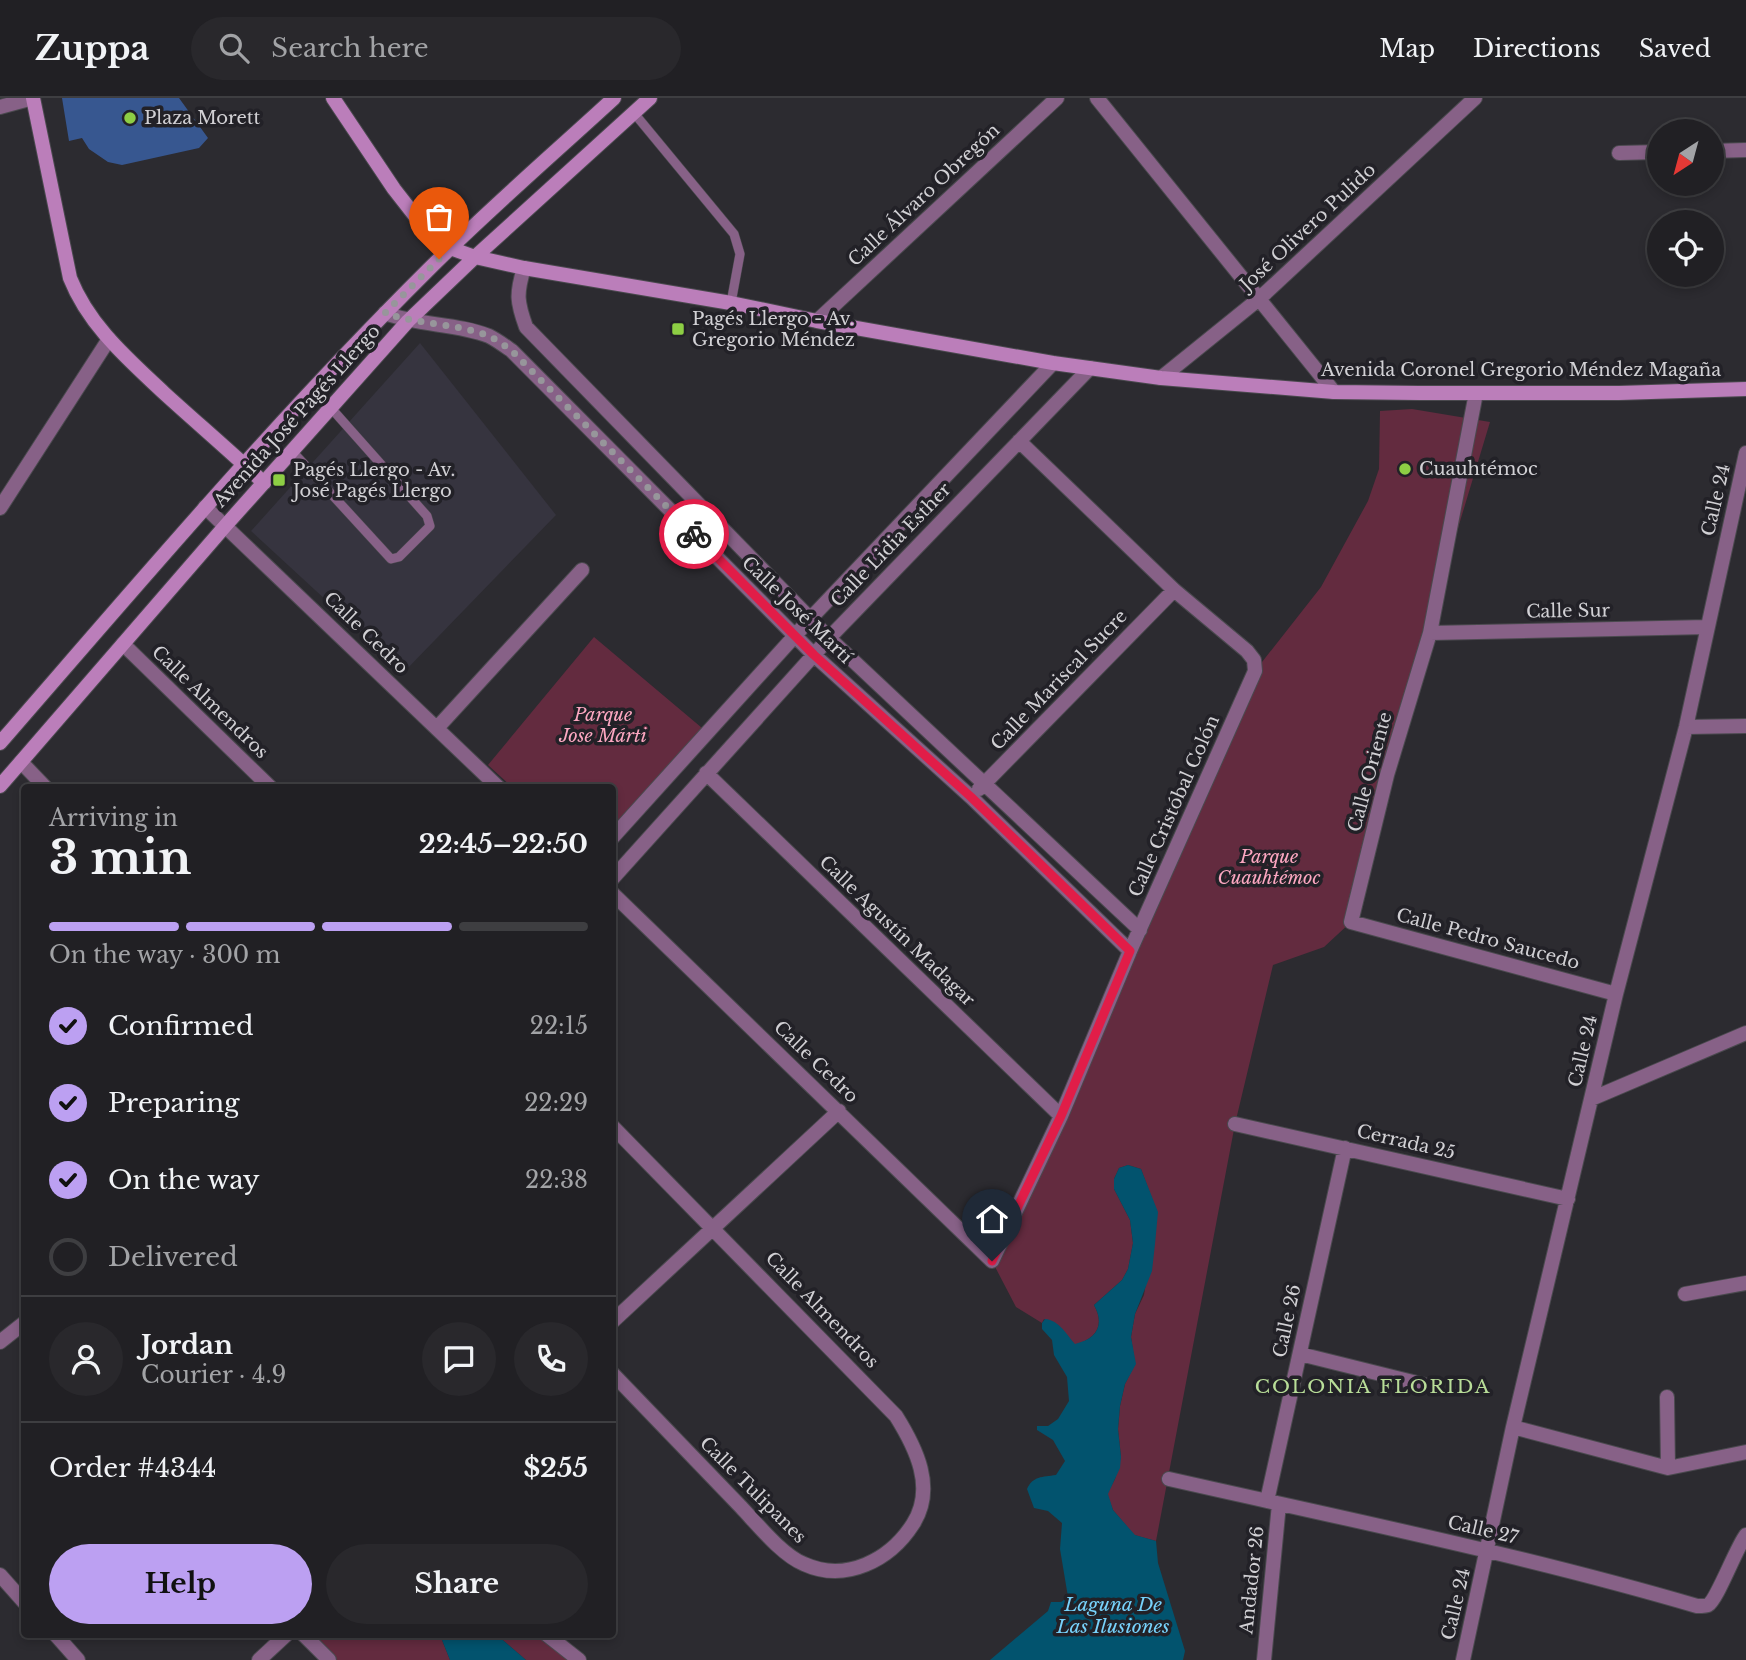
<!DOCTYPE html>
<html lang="en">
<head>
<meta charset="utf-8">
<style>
  body { margin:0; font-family:"Libre Baskerville",serif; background:#29282c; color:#f1f3f6; height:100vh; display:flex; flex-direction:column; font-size:26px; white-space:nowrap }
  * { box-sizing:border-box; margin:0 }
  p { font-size:23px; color:#a2a3a6 }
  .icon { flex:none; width:38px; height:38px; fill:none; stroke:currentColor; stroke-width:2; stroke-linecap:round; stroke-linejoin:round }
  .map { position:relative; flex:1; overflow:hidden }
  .details { position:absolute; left:21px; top:686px; width:595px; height:854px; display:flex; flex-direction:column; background:#212024; border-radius:7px; box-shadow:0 4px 10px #0003,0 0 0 2px #3e3e41 }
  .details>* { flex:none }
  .needle { width:46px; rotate:216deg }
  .controls { position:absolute; left:1647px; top:21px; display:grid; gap:14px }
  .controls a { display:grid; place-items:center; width:77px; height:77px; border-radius:50%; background:#212024; box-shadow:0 4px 10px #0003,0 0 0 2px #3e3e41; font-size:35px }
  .pin { position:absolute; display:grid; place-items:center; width:60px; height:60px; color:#fff; margin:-72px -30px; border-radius:50% 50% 50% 0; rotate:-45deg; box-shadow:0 0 7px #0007 }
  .pin .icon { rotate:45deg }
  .courier { position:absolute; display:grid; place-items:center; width:70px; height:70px; margin:-35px; border:5px solid #e11d48; border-radius:50%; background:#fff; color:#222; box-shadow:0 2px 9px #0007 }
  .headline em { font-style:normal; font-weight:700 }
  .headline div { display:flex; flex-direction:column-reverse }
  .headline { display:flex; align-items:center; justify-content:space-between; height:119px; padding:0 28px }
  h1 { font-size:46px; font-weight:700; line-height:52px }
  .bar { display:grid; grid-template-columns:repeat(4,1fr); gap:10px 7px; align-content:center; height:84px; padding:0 28px }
  .bar i { height:9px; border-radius:5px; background:#3e3e41 }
  .bar .on { background:#bca0f2 }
  .bar p { grid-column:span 4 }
  .line { display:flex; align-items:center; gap:18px; padding:0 28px; border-top:2px solid #3e3e41 }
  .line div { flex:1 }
  .round { display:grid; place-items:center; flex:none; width:74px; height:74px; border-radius:37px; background:#29282c }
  ol { padding:0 28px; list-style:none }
  li { display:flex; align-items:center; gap:21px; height:77px }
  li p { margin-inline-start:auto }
  li .icon { padding:7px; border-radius:50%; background:#bca0f2; color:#111; stroke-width:4 }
  li:last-child { color:#a2a3a6 }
  li i { width:38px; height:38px; border:4px solid #3e3e41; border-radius:50% }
  .button { display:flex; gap:14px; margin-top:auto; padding:14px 28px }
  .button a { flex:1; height:80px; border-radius:42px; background:#bca0f2; color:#111; font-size:28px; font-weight:700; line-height:80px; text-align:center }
  .button a+a { background:#29282c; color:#f1f3f6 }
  header { display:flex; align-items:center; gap:42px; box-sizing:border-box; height:98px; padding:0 35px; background:#212024; border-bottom:2px solid #3e3e41 }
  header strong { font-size:33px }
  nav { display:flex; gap:38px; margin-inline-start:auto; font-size:24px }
  .search { width:490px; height:63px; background:#29282c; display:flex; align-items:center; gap:18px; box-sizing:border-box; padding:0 24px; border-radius:38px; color:#a2a3a6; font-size:26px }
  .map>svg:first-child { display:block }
  .built { fill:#36343f }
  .green { fill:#632b3f }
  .water { fill:#02536e }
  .building { fill:#375790 }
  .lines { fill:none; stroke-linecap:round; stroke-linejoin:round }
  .lane-casing { stroke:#4a494e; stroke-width:10 }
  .street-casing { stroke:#4a494e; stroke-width:16 }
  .secondary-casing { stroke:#4a494e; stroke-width:16 }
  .lane { stroke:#876187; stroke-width:9 }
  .street { stroke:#876187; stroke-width:14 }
  .secondary { stroke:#bb7eba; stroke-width:14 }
  .done { stroke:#97969b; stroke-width:7; stroke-dasharray:0 12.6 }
  .route { stroke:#e11d48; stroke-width:9 }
  .poi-dot { fill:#8dce44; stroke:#222127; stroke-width:2.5 }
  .labels { text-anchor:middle; stroke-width:7; stroke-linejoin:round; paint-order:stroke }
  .poi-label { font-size:18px; fill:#d1d0d4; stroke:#222127; text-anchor:start }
  .street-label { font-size:18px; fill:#d1d0d4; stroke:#222127 }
  .park-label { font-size:18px; font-style:italic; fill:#fca7c1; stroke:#222127 }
  .neighbourhood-label { font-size:19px; letter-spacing:2px; fill:#b8dd98; stroke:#222127 }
  .water-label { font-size:19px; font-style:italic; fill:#77d2fb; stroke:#222127 }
</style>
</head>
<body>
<header>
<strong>Zuppa</strong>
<div class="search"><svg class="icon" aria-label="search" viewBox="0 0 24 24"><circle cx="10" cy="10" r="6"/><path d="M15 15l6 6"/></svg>Search here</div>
<nav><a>Map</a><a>Directions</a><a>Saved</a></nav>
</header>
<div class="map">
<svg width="1746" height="1562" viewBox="0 0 1746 1562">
  <rect width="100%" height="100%" fill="#2c2b30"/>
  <path class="built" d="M 420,245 L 556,417 L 404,574 L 251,433 Z"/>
  <path class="green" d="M 1412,311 L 1490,324 L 1414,576 L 1351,824 L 1324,849 L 1273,867 L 1235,1026 L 1156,1443 L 1134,1437 L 1113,1412 L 1107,1396 L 1115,1381 L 1121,1359 L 1118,1331 L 1120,1308 L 1125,1286 L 1135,1266 L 1131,1239 L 1135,1216 L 1144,1197 L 1157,1114 L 1141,1071 L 1128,1067 L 1119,1070 L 1114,1081 L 1114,1091 L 1130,1122 L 1133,1145 L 1128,1171 L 1122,1182 L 1094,1207 C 1105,1227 1097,1240 1075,1247 L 1065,1235 L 1044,1221 L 1042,1225 L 1016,1209 L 992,1163 L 1255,573 L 1321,489 L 1368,403 L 1379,371 L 1380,313 Z
    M 594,539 L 702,630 L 613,734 L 612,690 L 512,689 L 488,667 Z
    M 303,1537 L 440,1537 L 450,1562 L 329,1562 Z
    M 497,1537 L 546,1537 L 579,1562 L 526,1562 Z"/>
  <path class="water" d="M 1128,1067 L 1141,1071 L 1158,1114 L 1155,1146 L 1152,1173 L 1135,1216 L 1131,1239 L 1136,1266 L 1125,1286 L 1120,1308 L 1118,1331 L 1121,1359 L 1120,1370 L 1108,1396 L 1113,1412 L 1135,1437 L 1156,1443 L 1158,1465 L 1185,1553 L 1183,1562 L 990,1562 L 1048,1513 L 1051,1504 L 1061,1504 L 1068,1499 L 1060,1451 L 1062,1425 L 1048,1413 L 1034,1410 L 1027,1391 C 1033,1378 1042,1379 1056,1377 L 1065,1363 L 1053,1342 L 1037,1332 L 1037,1328 L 1048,1328 L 1058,1321 L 1069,1303 L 1067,1279 L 1054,1257 L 1052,1242 L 1042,1231 L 1042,1225 L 1045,1221 C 1059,1222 1067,1237 1075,1246 C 1097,1241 1105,1227 1094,1207 L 1122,1182 L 1128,1171 L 1133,1145 L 1130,1122 L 1114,1091 L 1114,1081 L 1119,1070 Z
    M 440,1537 L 497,1537 L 526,1562 L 450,1562 Z"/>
  <path class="building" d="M 62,0 L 179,0 L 208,40 L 199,50 L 122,67 L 108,64 L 89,51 L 82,40 L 69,43 Z"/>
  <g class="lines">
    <g class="lane-casing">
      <path id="lane" d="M 634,15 L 734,136 L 740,156 L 731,205
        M 292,353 L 391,461 L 399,459 L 430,428 L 427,418 L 331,310"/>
    </g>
    <g class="street-casing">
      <path id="street" d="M 1097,0 L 1334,294
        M 0,9 L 33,0
        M 1712,53 L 1746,52
        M 1619,55 L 1659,54
        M 524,170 C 516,196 517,204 526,229 L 829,540 L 1140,832
        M 385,215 C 419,228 456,225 489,238 C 497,242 505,248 512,253 L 814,557 L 971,699 L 1130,853
        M 817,223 L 1057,0
        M 1161,280 L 1260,200 L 1475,0
        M 1476,295 L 1430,535 L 1387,677 L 1351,824 L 1616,896
        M 205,409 L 499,690
        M 0,410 L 109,241
        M 1430,535 L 1707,529
        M 123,546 L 271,690
        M 1686,629 L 1746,628
        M 437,630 L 582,472
        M 21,664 L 46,690
        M 706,675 L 1061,1018
        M 979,691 L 1174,492
        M 612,740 L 810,521 L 1053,265
        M 612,781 L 829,540 L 1090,270
        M 612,795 L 992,1163 L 1061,1018 L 1130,853 L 1255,573 L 1254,562 L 1247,553 L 1174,492 L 1019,343
        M 1591,1001 L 1746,935
        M 1235,1026 L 1568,1101
        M 612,1028 L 896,1318 C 916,1350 936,1390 913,1426 C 890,1462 846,1485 804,1466 C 782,1457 758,1427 741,1409 C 698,1364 655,1320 612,1275
        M 1685,1196 L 1746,1185
        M 612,1224 L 839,1013
        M 0,1244 L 24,1225
        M 1300,1256 L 1425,1287
        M 1667,1299 L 1668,1370
        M 1513,1329 L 1668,1370 L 1746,1354
        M 1169,1381 C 1346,1421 1523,1457 1697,1508 C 1700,1508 1706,1508 1708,1507 C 1717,1502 1736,1450 1746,1437
        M 1267,1403 L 1345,1050
        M 0,1477 L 24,1504
        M 55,1536 L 78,1562
        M 303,1536 L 329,1562
        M 546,1536 L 579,1562
        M 259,1562 L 287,1536
        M 1264,1562 L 1279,1406
        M 1463,1562 L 1513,1329 L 1616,896 L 1686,629 L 1746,355"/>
    </g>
    <g class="secondary-casing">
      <path id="secondary" d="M 33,0 L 70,180 C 89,228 128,261 164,295 C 197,325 231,354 264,385
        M 333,0 L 394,91 L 419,123 L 450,150 L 475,159 L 524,170 L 731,205 L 817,223 L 1053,265 L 1161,280 L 1334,294 L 1419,295 L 1619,295 L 1746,291
        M 0,645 C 139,485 276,323 427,173 C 487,113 552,57 614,0
        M 0,688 L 226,427 L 408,223 L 475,159 L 650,0"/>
    </g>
    <use href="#lane" class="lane"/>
    <use href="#street" class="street"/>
    <use href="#secondary" class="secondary"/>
  </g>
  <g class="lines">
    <path class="done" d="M 439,161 L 385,215 C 419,227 456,225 489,238 C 497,242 505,248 512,253 L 694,436"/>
    <path class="route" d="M 694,436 L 814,557 L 971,699 L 1130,853 L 1061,1018 L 992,1163"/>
  </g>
  <g class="poi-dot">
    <circle cx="130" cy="20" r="7"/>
    <rect x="671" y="224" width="14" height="14" rx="3.5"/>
    <circle cx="1405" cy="371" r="7"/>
    <rect x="272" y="375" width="14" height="14" rx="3.5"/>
  </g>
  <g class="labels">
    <g class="poi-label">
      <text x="144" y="26">Plaza Morett</text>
      <text x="692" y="227">Pagés Llergo - Av.<tspan x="692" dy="21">Gregorio Méndez</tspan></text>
      <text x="1419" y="377">Cuauhtémoc</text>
      <text x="293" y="378">Pagés Llergo - Av.<tspan x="293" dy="21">José Pagés Llergo</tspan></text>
    </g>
    <g class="street-label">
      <text transform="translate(924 97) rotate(-43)" y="6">Calle Álvaro Obregón</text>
      <text transform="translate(1308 129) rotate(-43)" y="6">José Olivero Pulido</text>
      <text x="1521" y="278">Avenida Coronel Gregorio Méndez Magaña</text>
      <text transform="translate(297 318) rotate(-48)" y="6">Avenida José Pagés Llergo</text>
      <text transform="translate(1716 402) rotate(-77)" y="6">Calle 24</text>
      <text transform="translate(891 447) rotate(-46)" y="6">Calle Lidia Esther</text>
      <text transform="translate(797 512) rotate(44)" y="6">Calle José Martí</text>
      <text transform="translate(1568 513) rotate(-1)" y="6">Calle Sur</text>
      <text transform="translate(366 535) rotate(44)" y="6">Calle Cedro</text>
      <text transform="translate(1059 582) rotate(-46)" y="6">Calle Mariscal Sucre</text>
      <text transform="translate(210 604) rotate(44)" y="6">Calle Almendros</text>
      <text transform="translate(1370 674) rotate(-75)" y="6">Calle Oriente</text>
      <text transform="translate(1174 708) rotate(-66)" y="6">Calle Cristóbal Colón</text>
      <text transform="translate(897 833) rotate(44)" y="6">Calle Agustín Madagar</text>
      <text transform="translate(1488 841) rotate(15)" y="6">Calle Pedro Saucedo</text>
      <text transform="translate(1583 953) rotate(-77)" y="6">Calle 24</text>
      <text transform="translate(816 964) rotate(44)" y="6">Calle Cedro</text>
      <text transform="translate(1406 1044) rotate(13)" y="6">Cerrada 25</text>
      <text transform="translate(822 1212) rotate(46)" y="6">Calle Almendros</text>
      <text transform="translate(1287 1223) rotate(-78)" y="6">Calle 26</text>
      <text transform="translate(753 1392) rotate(45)" y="6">Calle Tulipanes</text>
      <text transform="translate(1483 1432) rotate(13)" y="6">Calle 27</text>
      <text transform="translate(1252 1482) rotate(-84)" y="6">Andador 26</text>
      <text transform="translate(1456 1506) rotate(-77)" y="6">Calle 24</text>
    </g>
    <g class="park-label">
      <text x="603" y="623">Parque<tspan x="603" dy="21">Jose Márti</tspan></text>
      <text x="1269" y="765">Parque<tspan x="1269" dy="21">Cuauhtémoc</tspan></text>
    </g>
    <g class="neighbourhood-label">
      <text x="1373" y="1295">COLONIA FLORIDA</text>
    </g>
    <g class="water-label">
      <text x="1113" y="1513">Laguna De<tspan x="1113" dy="22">Las Ilusiones</tspan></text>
    </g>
  </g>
</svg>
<div class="controls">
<a><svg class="needle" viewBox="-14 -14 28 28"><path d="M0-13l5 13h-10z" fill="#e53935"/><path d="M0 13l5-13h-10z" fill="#a2a3a6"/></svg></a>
<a><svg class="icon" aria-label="locate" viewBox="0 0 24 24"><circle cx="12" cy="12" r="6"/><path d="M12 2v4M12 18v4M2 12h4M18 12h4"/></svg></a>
</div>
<div class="pin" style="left:439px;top:161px;background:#ea580c"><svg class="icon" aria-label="bag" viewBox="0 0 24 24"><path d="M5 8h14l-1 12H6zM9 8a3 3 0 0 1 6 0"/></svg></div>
<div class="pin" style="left:992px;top:1163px;background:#1f2937"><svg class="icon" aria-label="home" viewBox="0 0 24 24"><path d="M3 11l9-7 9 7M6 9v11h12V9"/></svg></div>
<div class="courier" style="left:694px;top:436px"><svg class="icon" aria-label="bike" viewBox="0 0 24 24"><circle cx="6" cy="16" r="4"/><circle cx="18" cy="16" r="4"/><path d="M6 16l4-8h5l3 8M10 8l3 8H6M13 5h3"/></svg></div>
<section class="details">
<div class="headline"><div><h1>3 min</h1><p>Arriving in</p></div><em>22:45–22:50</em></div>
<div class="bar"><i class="on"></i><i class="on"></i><i class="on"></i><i></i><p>On the way · 300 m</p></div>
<ol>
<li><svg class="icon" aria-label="check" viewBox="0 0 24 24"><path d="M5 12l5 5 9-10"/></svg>Confirmed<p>22:15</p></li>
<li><svg class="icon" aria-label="check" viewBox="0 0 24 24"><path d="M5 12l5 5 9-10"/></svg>Preparing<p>22:29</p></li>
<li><svg class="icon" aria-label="check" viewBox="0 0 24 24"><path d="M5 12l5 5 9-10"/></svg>On the way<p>22:38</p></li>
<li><i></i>Delivered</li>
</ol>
<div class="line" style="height:126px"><a class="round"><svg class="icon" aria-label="person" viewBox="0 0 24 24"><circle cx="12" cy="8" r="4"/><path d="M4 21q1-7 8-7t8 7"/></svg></a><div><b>Jordan</b><p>Courier · 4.9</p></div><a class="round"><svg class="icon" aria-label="chat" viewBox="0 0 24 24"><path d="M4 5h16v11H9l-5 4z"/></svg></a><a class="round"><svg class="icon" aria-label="phone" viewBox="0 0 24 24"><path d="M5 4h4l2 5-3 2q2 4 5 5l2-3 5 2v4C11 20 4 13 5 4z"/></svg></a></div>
<div class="line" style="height:91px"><div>Order #4344</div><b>$255</b></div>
<div class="button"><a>Help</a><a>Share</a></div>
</section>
</div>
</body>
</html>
